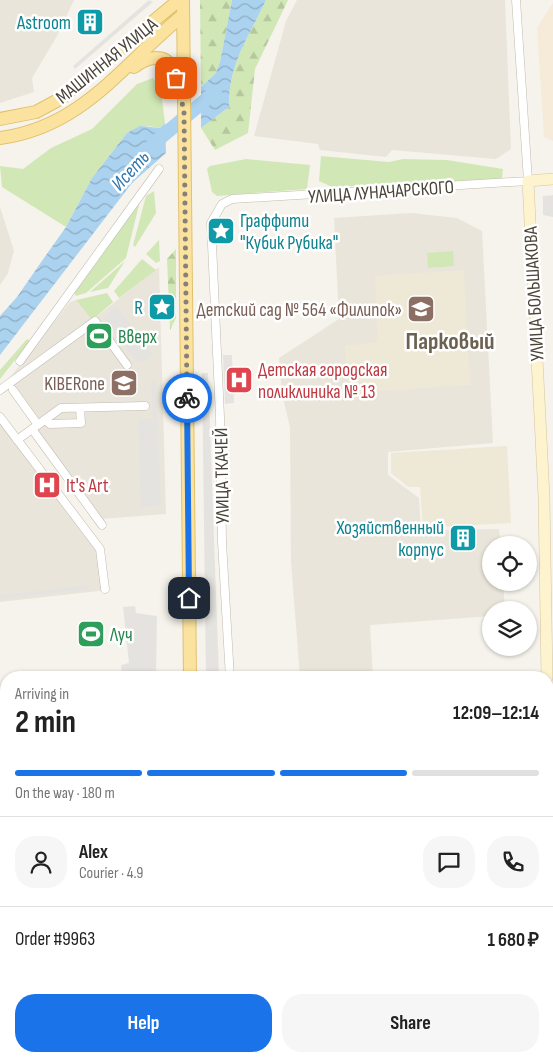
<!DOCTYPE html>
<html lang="en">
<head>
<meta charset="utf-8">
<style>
  body { margin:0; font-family:"Sofia Sans Condensed",sans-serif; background:#f6f6f6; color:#222; height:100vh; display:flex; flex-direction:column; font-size:19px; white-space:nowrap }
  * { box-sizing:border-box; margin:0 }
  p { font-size:16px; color:#767676 }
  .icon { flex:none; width:28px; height:28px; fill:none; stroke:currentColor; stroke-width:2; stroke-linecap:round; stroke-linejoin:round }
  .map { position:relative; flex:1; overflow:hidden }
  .drawer { position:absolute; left:0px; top:671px; width:554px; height:391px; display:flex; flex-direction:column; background:#fff; border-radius:20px 20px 0 0; box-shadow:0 1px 4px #0004 }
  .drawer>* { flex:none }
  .tools { position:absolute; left:482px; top:536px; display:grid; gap:10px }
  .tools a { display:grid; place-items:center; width:55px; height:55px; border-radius:50%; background:#fff; box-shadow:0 1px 4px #0004; font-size:25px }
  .pin { position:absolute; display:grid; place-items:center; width:42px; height:42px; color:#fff; margin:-21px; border-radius:10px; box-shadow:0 2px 8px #0006 }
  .courier { position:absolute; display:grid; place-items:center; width:50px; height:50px; margin:-25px; border:4px solid #1a73e8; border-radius:50%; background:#fff; color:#222; box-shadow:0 1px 6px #0007 }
  .headline em { font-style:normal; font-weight:700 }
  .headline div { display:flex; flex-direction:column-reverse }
  .headline { display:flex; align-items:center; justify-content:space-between; height:85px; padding:0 15px }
  h1 { font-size:32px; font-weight:700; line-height:38px }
  .bar { display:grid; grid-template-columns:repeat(4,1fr); gap:8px 5px; align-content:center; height:60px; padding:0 15px }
  .bar i { height:6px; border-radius:4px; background:#e0e0e0 }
  .bar .selected { background:#1a73e8 }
  .bar p { grid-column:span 4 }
  .line { display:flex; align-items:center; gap:12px; padding:0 15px; border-top:1px solid #e0e0e0 }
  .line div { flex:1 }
  .round { display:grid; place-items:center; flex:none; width:52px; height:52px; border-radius:20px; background:#f6f6f6 }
  .cta { display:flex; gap:10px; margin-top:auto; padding:10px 15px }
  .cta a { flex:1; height:58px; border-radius:20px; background:#1a73e8; color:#fff; font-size:20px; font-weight:700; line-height:58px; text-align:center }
  .cta a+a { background:#f6f6f6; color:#222 }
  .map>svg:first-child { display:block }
  .residential { fill:#e9e5da }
  .commercial { fill:#f6ead9 }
  .industrial { fill:url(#industrial-furrows) }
  .education { fill:#eee8d6 }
  .green { fill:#d1e8b6 }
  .forest { fill:url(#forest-firs) }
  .parking { fill:#e5e3e0 }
  .water { fill:url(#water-waves) }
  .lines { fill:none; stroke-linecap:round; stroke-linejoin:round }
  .river { stroke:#abd2ef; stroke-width:14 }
  .street-casing { stroke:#c1bbae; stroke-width:9 }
  .secondary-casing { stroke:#d4c69d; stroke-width:12 }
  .primary-casing { stroke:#e1c16e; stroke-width:14 }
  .street { stroke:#fff; stroke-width:8 }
  .secondary { stroke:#fdf3ce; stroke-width:11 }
  .primary { stroke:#fbe39f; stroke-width:12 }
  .tram { stroke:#9a9a9a; stroke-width:1 }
  .rail-casing { stroke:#9a9a9a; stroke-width:4.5 }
  .rail { stroke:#fff; stroke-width:2.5; stroke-dasharray:8; stroke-linecap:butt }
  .done { stroke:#868178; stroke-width:5; stroke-dasharray:0 9 }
  .route { stroke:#1a73e8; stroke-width:6 }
  .labels { text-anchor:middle; stroke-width:5; stroke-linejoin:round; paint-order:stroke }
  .culture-label { font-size:19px; fill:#0d838f; stroke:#fff; text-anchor:end }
  .street-label { font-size:19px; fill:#4a4439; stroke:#fff }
  .education-label { font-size:19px; fill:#785e54; stroke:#fff; text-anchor:end }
  .leisure-label { font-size:19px; fill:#27864d; stroke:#fff; text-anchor:start }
  .health-label { font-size:19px; fill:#be3a42; stroke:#fff; text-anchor:start }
  .water-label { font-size:20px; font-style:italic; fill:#3277ac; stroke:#fff }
  .district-label { font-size:24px; font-weight:bold; fill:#6d6251; stroke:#fff }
</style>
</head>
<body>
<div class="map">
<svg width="553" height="1062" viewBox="0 0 553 1062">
  <defs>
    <pattern id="industrial-furrows" width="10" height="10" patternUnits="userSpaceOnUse" patternTransform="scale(1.25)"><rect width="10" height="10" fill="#e5e2dd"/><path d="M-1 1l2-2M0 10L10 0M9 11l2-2" fill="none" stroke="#c6c3be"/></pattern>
    <pattern id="forest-firs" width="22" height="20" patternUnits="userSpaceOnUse" patternTransform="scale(1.25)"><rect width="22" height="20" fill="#d1e8b6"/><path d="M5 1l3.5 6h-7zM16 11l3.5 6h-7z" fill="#b5c89d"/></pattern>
    <pattern id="water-waves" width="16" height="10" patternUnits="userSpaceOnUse" patternTransform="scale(1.25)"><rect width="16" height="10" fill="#abd2ef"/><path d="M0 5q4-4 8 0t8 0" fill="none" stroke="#8dacc3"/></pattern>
  </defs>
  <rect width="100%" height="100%" fill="#f5f3ec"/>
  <path class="residential" d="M 0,0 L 74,0 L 57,36 L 32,78 L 34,92 L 0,103 Z
    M 297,0 L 505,0 L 511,149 L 496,159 L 392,150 L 386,157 L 320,150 L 318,144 L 254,136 L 286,21 Z
    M 0,207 L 14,251 L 8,273 L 0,285 Z
    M 411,213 L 457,218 L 482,231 L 493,443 L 388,452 L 388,475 L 419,498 L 421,530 L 499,529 L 501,545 L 491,545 L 491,582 L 503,583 L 505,610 L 491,610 L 491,616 L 370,625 L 373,677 L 300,677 L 291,562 L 290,427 L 282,394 L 279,358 L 339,319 L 334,218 Z
    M 159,267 L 166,514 L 100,519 L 4,385 L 70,302 L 76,300 L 92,320 Z
    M 0,411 L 104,548 L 108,590 L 0,602 Z"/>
  <path class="commercial" d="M 553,3 L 553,141 L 544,137 L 537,28 Z"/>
  <path class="industrial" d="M 248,1056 L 477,1056 L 490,1062 L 246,1062 Z"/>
  <path class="education" d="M 464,270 L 470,385 L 348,393 L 345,346 L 378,342 L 375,276 Z
    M 507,446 L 511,523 L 423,528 L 420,487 L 408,487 L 391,473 L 391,453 Z"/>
  <path class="green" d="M 153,78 L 161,91 L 165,123 L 160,128 L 148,126 L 127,133 L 92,178 L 66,227 L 2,187 L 0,166 L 23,169 L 51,148 L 92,129 L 137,84 Z
    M 321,156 L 389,162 L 403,159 L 447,160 L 503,169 L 502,179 L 332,187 L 319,181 Z
    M 246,159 L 310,165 L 307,189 L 217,196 L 212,192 L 207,169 L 210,166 Z
    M 154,191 L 156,213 L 135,247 L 133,245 L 146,196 Z
    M 140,201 L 126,258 L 86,293 L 76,296 L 74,292 Z
    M 159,240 L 160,261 L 156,263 L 146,254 Z
    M 453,251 L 454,266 L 428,268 L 427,253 Z
    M 142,259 L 156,270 L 119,298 L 114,291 Z
    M 125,261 L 108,288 L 90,292 Z
    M 107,293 L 113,302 L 92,320 L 76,300 Z
    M 27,339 L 30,341 L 0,379 L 0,370 Z
    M 6,698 L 6,1056 L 116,1056 L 115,1062 L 0,1062 L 0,699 Z"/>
  <path class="forest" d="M 200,0 L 232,0 L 220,62 L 216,73 L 201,87 Z
    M 266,0 L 288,0 L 255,69 L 248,133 L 215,150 L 201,128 L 229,107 C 228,64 249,37 266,0 Z
    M 176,249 L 176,318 L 170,330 L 167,259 Z
    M 0,864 L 6,864 L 6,978 L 4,980 L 0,979 Z
    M 308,1056 L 344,1056 L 340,1062 L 303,1062 Z"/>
  <path class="parking" d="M 149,0 L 153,2 L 75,69 L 73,66 Z
    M 553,195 L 553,217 L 543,215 L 543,196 Z
    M 117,306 L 153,355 L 145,361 L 136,361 L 103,317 Z
    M 223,355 L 232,355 L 234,403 L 225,404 Z
    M 202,373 L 208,373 L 219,677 L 206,677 Z
    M 151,380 L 156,380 L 161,506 L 141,507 L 138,419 L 153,419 Z
    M 90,585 L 90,589 L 0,599 L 0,595 Z
    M 135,606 L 136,613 L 157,616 L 156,677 L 122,677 L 121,665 L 129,663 L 123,607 Z
    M 549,993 L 553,993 L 553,1056 L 550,1055 Z"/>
  <path class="water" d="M 232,0 L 266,0 C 249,37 228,64 229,107 L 201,128 L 201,87 L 216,73 L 220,62 Z
    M 165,123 L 166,153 L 132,183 L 0,355 L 0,316 L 17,297 L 44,258 L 66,227 L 92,178 L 127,133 L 140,126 L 160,128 Z"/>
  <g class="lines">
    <path class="river" d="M 153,144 L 215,92"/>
    <g class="street-casing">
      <path id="street" d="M 20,361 L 159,169
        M 0,390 L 95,321 L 127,365
        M 13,390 L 38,425
        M 0,417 L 100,549 L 105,589
        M 45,420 L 50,424 L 81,423 L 80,408
        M 32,429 L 102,525
        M 17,440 L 61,408 L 145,406
        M 230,678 L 222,542 L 220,417 L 211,223 L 222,204 L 232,199 L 528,181 L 516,0
        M 0,786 L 6,786
        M 0,818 L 6,818
        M 0,831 L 6,830
        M 131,1062 L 133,1056"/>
    </g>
    <g class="secondary-casing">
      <path id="secondary" d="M 547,678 L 544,497 L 528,181 L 553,179
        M 548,692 L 553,855"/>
    </g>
    <g class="primary-casing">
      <path id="primary" d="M 183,0 L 190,678
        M 134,67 C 146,58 163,52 173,68 C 177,74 177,85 179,92
        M 0,119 L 36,112 L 60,99 L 179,0
        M 0,138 C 83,127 123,64 183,15
        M 548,960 L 553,959"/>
    </g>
    <use href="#street" class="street"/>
    <use href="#secondary" class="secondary"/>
    <use href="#primary" class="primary"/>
    <path class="tram" d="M 548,772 L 553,771"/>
    <g class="rail-casing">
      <path id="rail" d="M 103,1056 L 103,1062
        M 33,1062 L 35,1056
        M 48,1062 L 51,1056"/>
    </g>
    <use href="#rail" class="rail"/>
  </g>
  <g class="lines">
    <path class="done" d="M 176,78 L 184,111 L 187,398"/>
    <path class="route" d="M 187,398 L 189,598"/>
  </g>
  <defs>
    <g id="building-square" transform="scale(1.4375)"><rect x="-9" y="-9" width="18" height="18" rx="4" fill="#0f9aa8" stroke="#fff"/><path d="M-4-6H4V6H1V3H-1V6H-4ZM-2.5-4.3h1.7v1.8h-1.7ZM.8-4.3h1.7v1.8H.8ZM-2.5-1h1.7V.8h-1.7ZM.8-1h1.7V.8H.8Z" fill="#fff"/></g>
    <g id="sight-square" transform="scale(1.4375)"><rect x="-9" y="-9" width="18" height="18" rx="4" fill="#0f9aa8" stroke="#fff"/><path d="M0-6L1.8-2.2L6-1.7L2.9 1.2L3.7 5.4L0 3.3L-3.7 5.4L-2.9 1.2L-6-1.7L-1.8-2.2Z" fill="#fff"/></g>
    <g id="school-square" transform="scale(1.4375)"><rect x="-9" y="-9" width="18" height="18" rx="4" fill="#8d6e63" stroke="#fff"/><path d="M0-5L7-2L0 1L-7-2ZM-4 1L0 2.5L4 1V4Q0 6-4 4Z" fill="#fff"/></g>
    <g id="stadium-square" transform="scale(1.4375)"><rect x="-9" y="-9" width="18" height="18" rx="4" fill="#2e9e5b" stroke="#fff"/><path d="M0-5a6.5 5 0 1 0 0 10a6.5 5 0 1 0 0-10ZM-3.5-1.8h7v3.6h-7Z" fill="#fff"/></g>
    <g id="hospital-square" transform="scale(1.4375)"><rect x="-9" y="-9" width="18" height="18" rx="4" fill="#e0444e" stroke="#fff"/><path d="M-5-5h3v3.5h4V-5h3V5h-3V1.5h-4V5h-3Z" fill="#fff"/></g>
  </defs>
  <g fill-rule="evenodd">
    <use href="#building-square" x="90" y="22"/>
    <use href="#sight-square" x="221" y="231"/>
    <use href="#sight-square" x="162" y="307"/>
    <use href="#school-square" x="421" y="309"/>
    <use href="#stadium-square" x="99" y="336"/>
    <use href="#hospital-square" x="239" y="380"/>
    <use href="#school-square" x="124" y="383"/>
    <use href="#hospital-square" x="47" y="485"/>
    <use href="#building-square" x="463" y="538"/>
    <use href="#stadium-square" x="91" y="634"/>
  </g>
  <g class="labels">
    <g class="culture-label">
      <text x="71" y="29">Astroom</text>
      <text x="240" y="227" text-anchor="start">Граффити<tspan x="240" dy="22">"Кубик Рубика"</tspan></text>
      <text x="143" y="314">R</text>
      <text x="444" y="534">Хозяйственный<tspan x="444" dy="22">корпус</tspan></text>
    </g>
    <g class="street-label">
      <text transform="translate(106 60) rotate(-39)" y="7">МАШИННАЯ УЛИЦА</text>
      <text transform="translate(381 191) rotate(-4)" y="7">УЛИЦА ЛУНАЧАРСКОГО</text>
      <text transform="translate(533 294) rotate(-93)" y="7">УЛИЦА БОЛЬШАКОВА</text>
      <text transform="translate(221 476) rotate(-91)" y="7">УЛИЦА ТКАЧЕЙ</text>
    </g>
    <g class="education-label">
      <text x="402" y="316">Детский сад № 564 «Филипок»</text>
      <text x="105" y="390">KIBERone</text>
    </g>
    <g class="leisure-label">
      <text x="118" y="343">Вверх</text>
      <text x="110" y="641">Луч</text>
    </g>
    <g class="health-label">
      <text x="258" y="376">Детская городская<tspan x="258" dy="22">поликлиника № 13</tspan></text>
      <text x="66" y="492">It's Art</text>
    </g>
    <g class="water-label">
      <text transform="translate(130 170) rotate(-48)" y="7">Исеть</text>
    </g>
    <g class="district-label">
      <text x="450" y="349">Парковый</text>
    </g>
  </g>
</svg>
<div class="tools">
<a><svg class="icon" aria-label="locate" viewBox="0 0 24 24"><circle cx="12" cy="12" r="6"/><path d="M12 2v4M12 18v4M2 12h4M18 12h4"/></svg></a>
<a><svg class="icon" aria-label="layers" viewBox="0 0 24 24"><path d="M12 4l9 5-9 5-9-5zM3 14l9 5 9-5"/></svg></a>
</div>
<div class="pin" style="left:176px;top:78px;background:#ea580c"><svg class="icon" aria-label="bag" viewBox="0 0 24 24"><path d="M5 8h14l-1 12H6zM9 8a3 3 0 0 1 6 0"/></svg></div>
<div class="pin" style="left:189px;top:598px;background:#1f2937"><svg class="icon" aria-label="home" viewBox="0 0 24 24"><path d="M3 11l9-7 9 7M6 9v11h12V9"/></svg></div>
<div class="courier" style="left:187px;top:398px"><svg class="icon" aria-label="bike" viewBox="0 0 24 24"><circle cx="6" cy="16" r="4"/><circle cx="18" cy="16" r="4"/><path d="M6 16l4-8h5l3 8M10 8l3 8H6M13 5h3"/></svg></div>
<section class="drawer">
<div class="headline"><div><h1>2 min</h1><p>Arriving in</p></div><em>12:09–12:14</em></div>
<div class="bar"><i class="selected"></i><i class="selected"></i><i class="selected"></i><i></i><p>On the way · 180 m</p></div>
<div class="line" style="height:90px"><a class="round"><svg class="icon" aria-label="person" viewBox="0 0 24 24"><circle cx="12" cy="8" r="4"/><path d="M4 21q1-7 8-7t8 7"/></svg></a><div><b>Alex</b><p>Courier · 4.9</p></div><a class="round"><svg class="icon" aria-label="chat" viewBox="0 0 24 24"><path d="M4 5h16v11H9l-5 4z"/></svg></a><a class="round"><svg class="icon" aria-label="phone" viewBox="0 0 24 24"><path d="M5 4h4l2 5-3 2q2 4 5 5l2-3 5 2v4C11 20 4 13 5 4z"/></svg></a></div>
<div class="line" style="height:65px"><div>Order #9963</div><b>1 680 ₽</b></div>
<div class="cta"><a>Help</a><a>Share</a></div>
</section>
</div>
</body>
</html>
